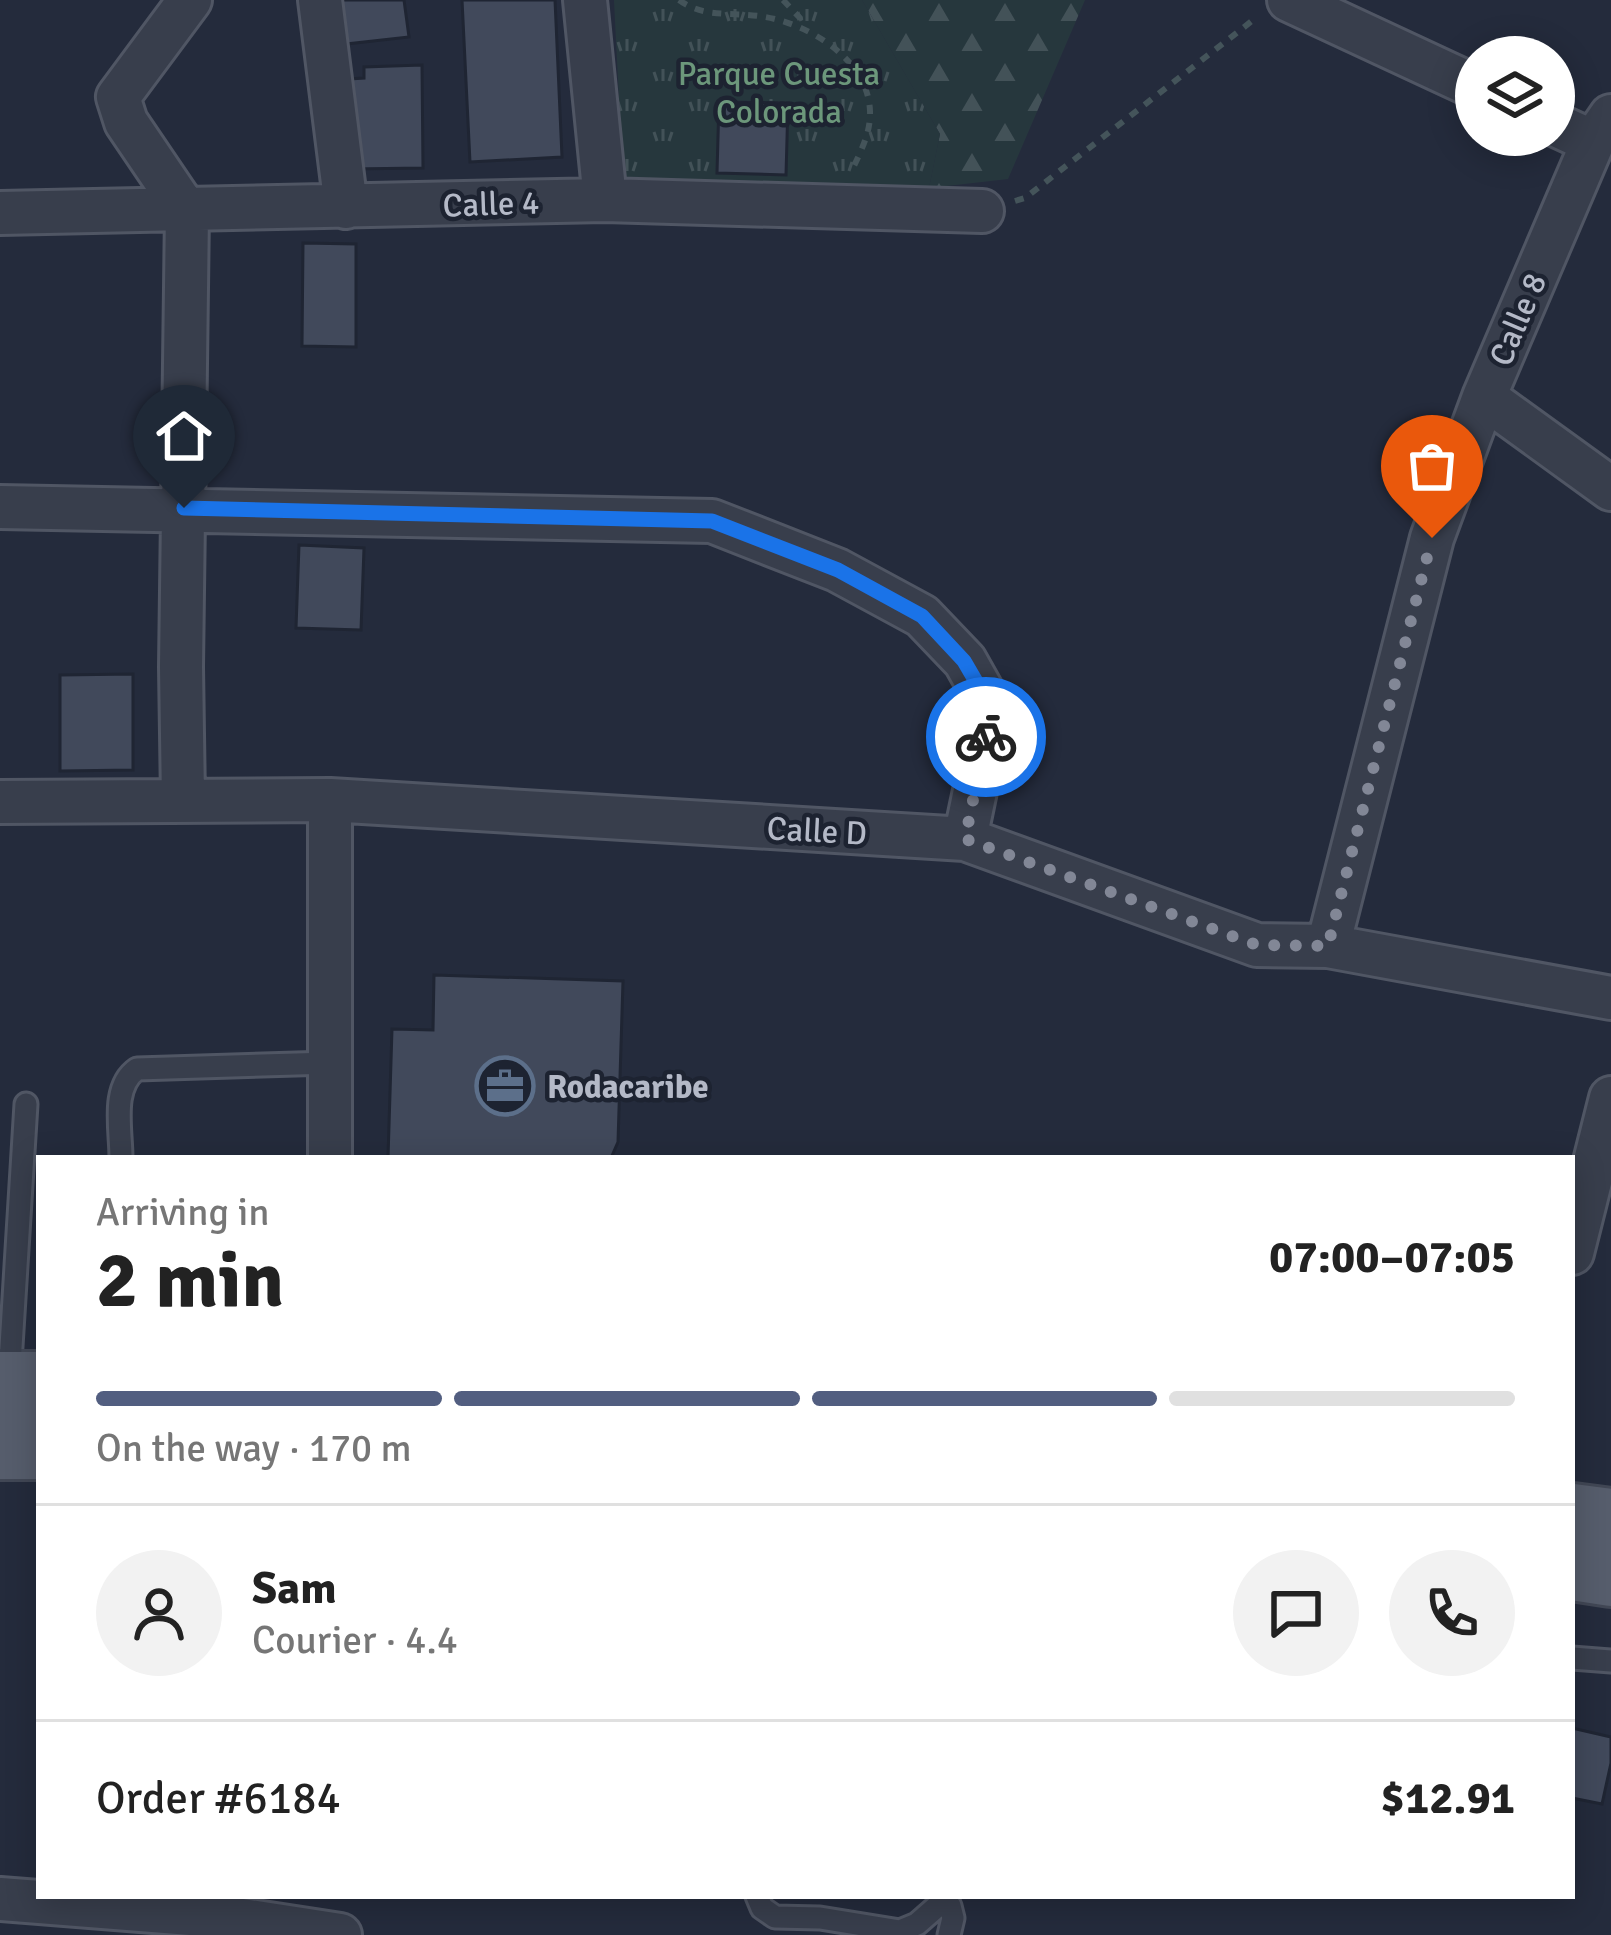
<!DOCTYPE html>
<html lang="en">
<head>
<meta charset="utf-8">
<style>
  body { margin:0; font-family:Signika,sans-serif; background:#f2f2f2; color:#222; height:100vh; display:flex; flex-direction:column; font-size:45px; white-space:nowrap }
  * { box-sizing:border-box; margin:0 }
  p { font-size:39px; color:#767676 }
  .icon { flex:none; width:66px; height:66px; fill:none; stroke:currentColor; stroke-width:2; stroke-linecap:round; stroke-linejoin:round }
  .map { position:relative; flex:1; overflow:hidden }
  .details { position:absolute; left:36px; top:1155px; width:1539px; height:744px; display:flex; flex-direction:column; background:#fff; border-radius:0px; box-shadow:0 6px 30px #0003 }
  .details>* { flex:none }
  .controls { position:absolute; left:1455px; top:36px; display:grid; gap:24px }
  .controls a { display:grid; place-items:center; width:120px; height:120px; border-radius:50%; background:#fff; box-shadow:0 6px 30px #0003; font-size:60px }
  .pin { position:absolute; display:grid; place-items:center; width:102px; height:102px; color:#fff; margin:-123px -51px; border-radius:50% 50% 50% 0; rotate:-45deg; box-shadow:0 0 12px #0007 }
  .pin .icon { rotate:45deg }
  .courier { position:absolute; display:grid; place-items:center; width:120px; height:120px; margin:-60px; border:9px solid #1a73e8; border-radius:50%; background:#fff; color:#222; box-shadow:0 3px 15px #0007 }
  .headline em { font-style:normal; font-weight:700 }
  .headline div { display:flex; flex-direction:column-reverse }
  .headline { display:flex; align-items:center; justify-content:space-between; height:204px; padding:0 60px }
  h1 { font-size:78px; font-weight:700; line-height:90px }
  .bar { display:grid; grid-template-columns:repeat(4,1fr); gap:18px 12px; align-content:center; height:144px; padding:0 60px }
  .bar i { height:15px; border-radius:9px; background:#e0e0e0 }
  .bar .current { background:#525e80 }
  .bar p { grid-column:span 4 }
  .line { display:flex; align-items:center; gap:30px; padding:0 60px; border-top:3px solid #e0e0e0 }
  .line div { flex:1 }
  .round { display:grid; place-items:center; flex:none; width:126px; height:126px; border-radius:63px; background:#f2f2f2 }
  .map>svg:first-child { display:block }
  .forest { fill:url(#forest-firs) }
  .park { fill:url(#park-tufts) }
  .building { fill:#41495b; stroke:#1f2533; stroke-width:3 }
  .lines { fill:none; stroke-linecap:round; stroke-linejoin:round }
  .lane-casing { stroke:#505664; stroke-width:27 }
  .street-casing { stroke:#505664; stroke-width:48 }
  .primary-casing { stroke:#414755; stroke-width:72 }
  .path { stroke:#44545a; stroke-width:6; stroke-dasharray:9 9; stroke-linecap:butt }
  .lane { stroke:#383e4c; stroke-width:21 }
  .street { stroke:#383e4c; stroke-width:42 }
  .primary { stroke:#565d6c; stroke-width:66 }
  .done { stroke:#828796; stroke-width:12; stroke-dasharray:0 21.6 }
  .route { stroke:#1a73e8; stroke-width:15 }
  .labels { text-anchor:middle; stroke-width:9; stroke-linejoin:round; paint-order:stroke }
  .park-label { font-size:33px; fill:#6c977b; stroke:#1d2331 }
  .street-label { font-size:33px; fill:#b4b9c7; stroke:#1d2331 }
  .poi-label { font-size:33px; font-weight:bold; fill:#b4b9c7; stroke:#1d2331; text-anchor:start }
</style>
</head>
<body>
<div class="map">
<svg width="1611" height="1935" viewBox="0 0 1611 1935">
  <defs>
    <pattern id="forest-firs" width="22" height="20" patternUnits="userSpaceOnUse" patternTransform="scale(3)"><rect width="22" height="20" fill="#26373d"/><path d="M5 1l3.5 6h-7zM16 11l3.5 6h-7z" fill="#435258"/></pattern>
    <pattern id="park-tufts" width="24" height="20" patternUnits="userSpaceOnUse" patternTransform="scale(3)"><rect width="24" height="20" fill="#26373d"/><path d="M3 7l-1-3M5 7V3M7 7l1-3M15 17l-1-3M17 17v-4M19 17l1-3" fill="none" stroke="#435258"/></pattern>
  </defs>
  <rect width="100%" height="100%" fill="#242b3c"/>
  <path class="forest" d="M 862,0 L 1085,0 L 1008,179 L 929,188 L 940,134 Z"/>
  <path class="park" d="M 614,0 L 862,0 L 940,134 L 929,188 L 623,179 Z"/>
  <path class="building" d="M 341,0 L 404,0 L 409,37 L 346,44 Z
    M 462,0 L 555,0 L 562,157 L 470,162 Z
    M 422,65 L 423,168 L 350,169 L 349,79 L 364,78 L 364,67 Z
    M 719,102 L 788,103 L 786,175 L 717,173 Z
    M 303,243 L 356,244 L 356,347 L 302,346 Z
    M 299,545 L 364,548 L 361,630 L 296,628 Z
    M 133,674 L 133,770 L 60,771 L 60,675 Z
    M 434,975 L 623,981 L 618,1142 L 611,1158 L 388,1158 L 392,1029 L 433,1030 Z
    M 1572,1728 L 1611,1737 L 1611,1763 L 1602,1804 L 1572,1798 Z"/>
  <g class="lines">
    <g class="lane-casing">
      <path id="lane" d="M 121,1158 C 121,1129 111,1087 137,1069 L 330,1063
        M 9,1379 L 26,1104
        M 1572,1658 L 1611,1661
        M 757,1896 L 762,1908 L 775,1917 L 820,1918 L 900,1931 L 917,1924 L 941,1903 L 950,1906 L 953,1918 L 949,1935"/>
    </g>
    <g class="street-casing">
      <path id="street" d="M 320,0 L 346,207
        M 585,0 L 605,200
        M 1289,0 L 1476,87
        M 1554,124 L 1593,142
        M 0,213 L 605,200 L 982,211
        M 1484,397 L 1611,489
        M 0,507 L 712,521 L 837,570 L 922,616 L 965,661 L 992,709 L 965,839
        M 183,800 L 181,667 L 187,212 L 126,122 L 118,97 L 190,0
        M 330,800 L 330,1158
        M 0,802 L 330,800 L 965,839 L 1257,945 L 1328,946 L 1611,998
        M 1328,946 L 1432,538 L 1484,397 L 1593,142 L 1611,116
        M 1572,1253 L 1611,1098
        M 0,1899 L 216,1916 L 340,1935"/>
    </g>
    <g class="primary-casing">
      <path id="primary" d="M 0,1385 L 39,1385
        M 0,1446 L 39,1446
        M 1572,1517 L 1611,1522
        M 1572,1567 L 1611,1573"/>
    </g>
    <path class="path" d="M 679,0 C 704,18 730,12 759,16 C 806,22 868,58 870,111 C 871,133 860,153 851,172
      M 783,0 L 800,18 L 801,29
      M 1015,201 L 1025,198 L 1257,17"/>
    <use href="#lane" class="lane"/>
    <use href="#street" class="street"/>
    <use href="#primary" class="primary"/>
  </g>
  <g class="lines">
    <path class="done" d="M 986,737 L 965,839 L 1257,945 L 1328,946 L 1432,538"/>
    <path class="route" d="M 184,508 L 712,521 L 838,570 L 922,616 L 964,661 L 992,709 L 986,737"/>
  </g>
  <defs>
    <g id="office-ring" transform="scale(3)"><circle r="9.5" fill="#1d2331" stroke="#5c6f8a" stroke-width="1.5"/><path d="M-6-3h4V-5.5h4V-3h4V5H-6ZM-1-4.5V-3h2v-1.5ZM-6 0V1H6V0Z" fill="#5c6f8a"/></g>
  </defs>
  <g fill-rule="evenodd">
    <use href="#office-ring" x="505" y="1086"/>
  </g>
  <g class="labels">
    <g class="park-label">
      <text x="779" y="85">Parque Cuesta<tspan x="779" dy="38">Colorada</tspan></text>
    </g>
    <g class="street-label">
      <text transform="translate(491 203) rotate(-2)" y="12">Calle 4</text>
      <text transform="translate(1517 319) rotate(-67)" y="12">Calle 8</text>
      <text transform="translate(817 830) rotate(3)" y="12">Calle D</text>
    </g>
    <g class="poi-label">
      <text x="547" y="1098">Rodacaribe</text>
    </g>
  </g>
</svg>
<div class="controls">
<a><svg class="icon" aria-label="layers" viewBox="0 0 24 24"><path d="M12 4l9 5-9 5-9-5zM3 14l9 5 9-5"/></svg></a>
</div>
<div class="pin" style="left:1432px;top:538px;background:#ea580c"><svg class="icon" aria-label="bag" viewBox="0 0 24 24"><path d="M5 8h14l-1 12H6zM9 8a3 3 0 0 1 6 0"/></svg></div>
<div class="pin" style="left:184px;top:508px;background:#1f2937"><svg class="icon" aria-label="home" viewBox="0 0 24 24"><path d="M3 11l9-7 9 7M6 9v11h12V9"/></svg></div>
<div class="courier" style="left:986px;top:737px"><svg class="icon" aria-label="bike" viewBox="0 0 24 24"><circle cx="6" cy="16" r="4"/><circle cx="18" cy="16" r="4"/><path d="M6 16l4-8h5l3 8M10 8l3 8H6M13 5h3"/></svg></div>
<section class="details">
<div class="headline"><div><h1>2 min</h1><p>Arriving in</p></div><em>07:00–07:05</em></div>
<div class="bar"><i class="current"></i><i class="current"></i><i class="current"></i><i></i><p>On the way · 170 m</p></div>
<div class="line" style="height:216px"><a class="round"><svg class="icon" aria-label="person" viewBox="0 0 24 24"><circle cx="12" cy="8" r="4"/><path d="M4 21q1-7 8-7t8 7"/></svg></a><div><b>Sam</b><p>Courier · 4.4</p></div><a class="round"><svg class="icon" aria-label="chat" viewBox="0 0 24 24"><path d="M4 5h16v11H9l-5 4z"/></svg></a><a class="round"><svg class="icon" aria-label="phone" viewBox="0 0 24 24"><path d="M5 4h4l2 5-3 2q2 4 5 5l2-3 5 2v4C11 20 4 13 5 4z"/></svg></a></div>
<div class="line" style="height:156px"><div>Order #6184</div><b>$12.91</b></div>
</section>
</div>
</body>
</html>
